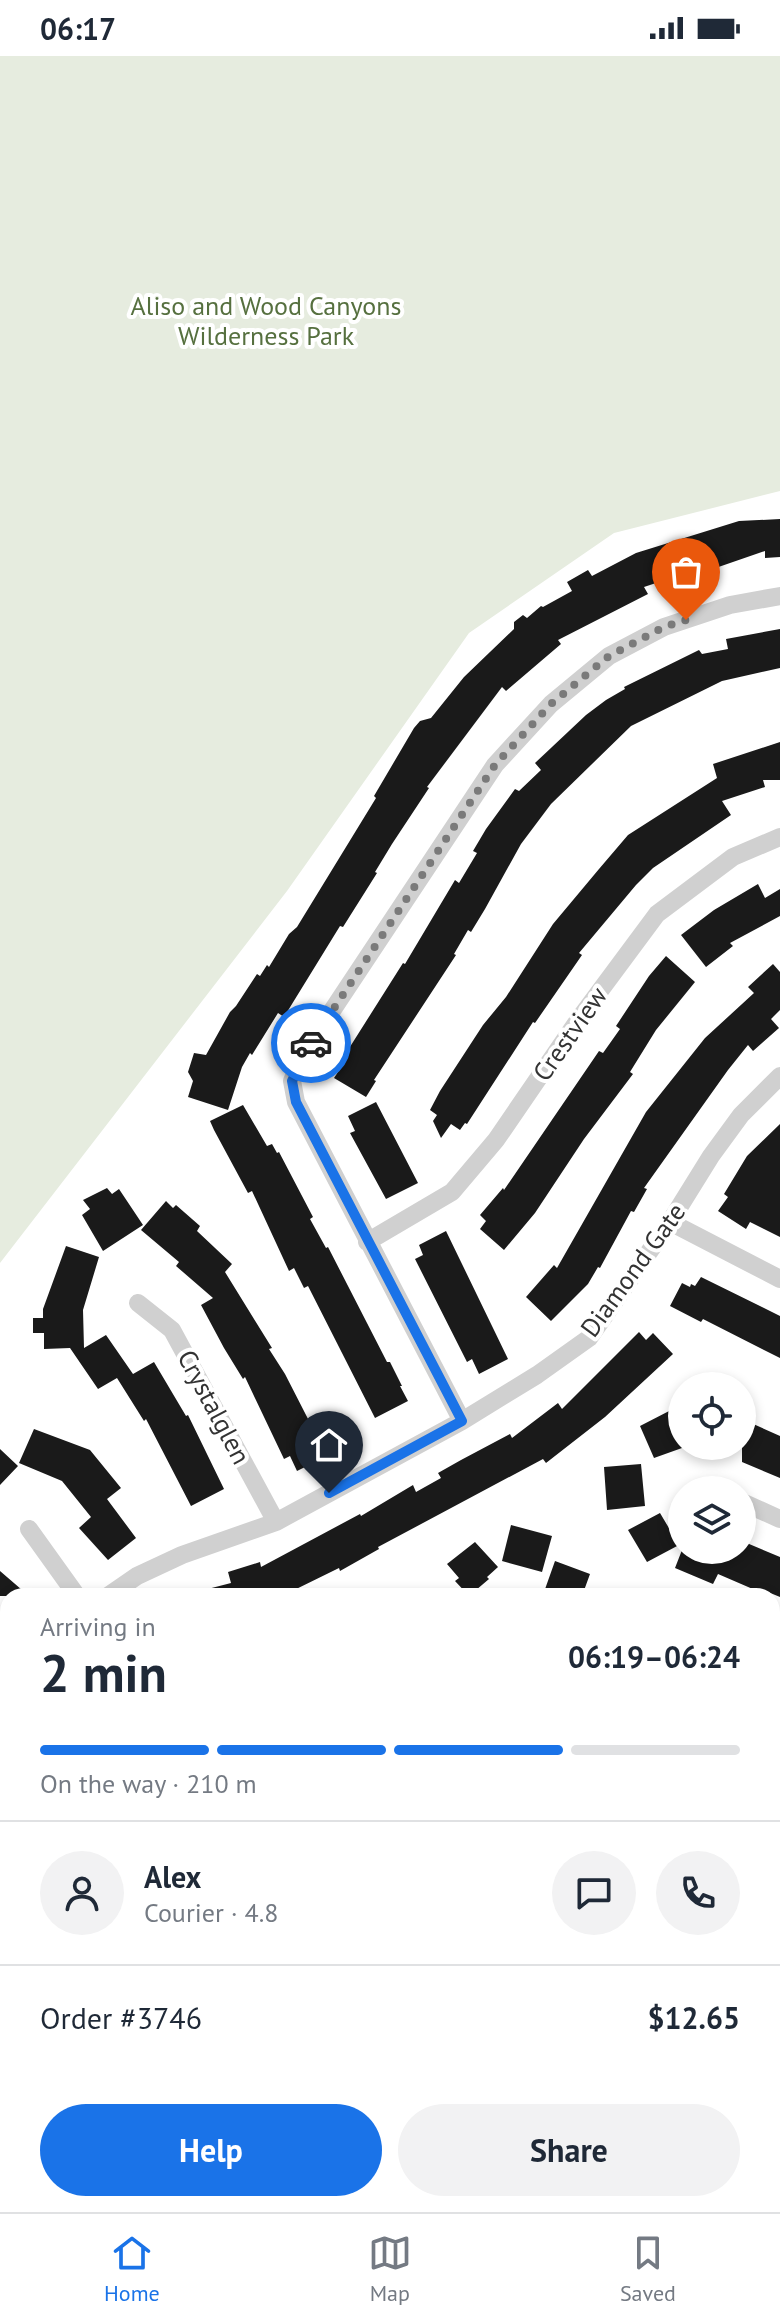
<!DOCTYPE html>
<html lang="en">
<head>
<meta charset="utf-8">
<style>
  body { margin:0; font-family:"PT Sans",sans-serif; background:#f2f2f3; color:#1f2937; height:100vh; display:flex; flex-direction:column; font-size:30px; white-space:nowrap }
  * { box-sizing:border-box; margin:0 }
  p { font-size:26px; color:#747a83 }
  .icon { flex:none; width:44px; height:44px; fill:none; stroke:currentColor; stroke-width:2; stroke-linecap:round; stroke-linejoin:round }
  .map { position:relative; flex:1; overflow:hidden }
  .panel { position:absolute; left:0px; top:1532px; width:780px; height:624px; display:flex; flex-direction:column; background:#fff; border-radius:24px 24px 0 0; box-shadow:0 4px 12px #0003 }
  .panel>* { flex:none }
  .buttons { position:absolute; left:668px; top:1316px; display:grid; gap:16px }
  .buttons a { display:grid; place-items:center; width:88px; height:88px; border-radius:50%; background:#fff; box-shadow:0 4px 12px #0003; font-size:40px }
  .pin { position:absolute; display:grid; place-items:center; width:68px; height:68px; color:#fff; margin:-82px -34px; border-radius:50% 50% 50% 0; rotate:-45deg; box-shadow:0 0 8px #0007 }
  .pin .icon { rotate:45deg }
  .courier { position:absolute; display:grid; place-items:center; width:80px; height:80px; margin:-40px; border:6px solid #1a73e8; border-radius:50%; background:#fff; color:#222; box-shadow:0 2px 10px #0007 }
  .overview em { font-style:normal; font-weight:600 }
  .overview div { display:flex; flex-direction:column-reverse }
  .overview { display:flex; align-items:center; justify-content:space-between; height:136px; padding:0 40px }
  h1 { font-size:52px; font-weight:600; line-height:60px }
  .bar { display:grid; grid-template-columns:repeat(4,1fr); gap:12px 8px; align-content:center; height:96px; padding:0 40px }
  .bar i { height:10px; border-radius:6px; background:#e0e1e3 }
  .bar .selected { background:#1a73e8 }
  .bar p { grid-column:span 4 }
  .line { display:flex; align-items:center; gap:20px; padding:0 40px; border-top:2px solid #e0e1e3 }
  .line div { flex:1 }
  .round { display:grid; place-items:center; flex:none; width:84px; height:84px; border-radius:42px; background:#f2f2f3 }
  .action { display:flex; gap:16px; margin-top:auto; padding:16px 40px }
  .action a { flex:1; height:92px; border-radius:48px; background:#1a73e8; color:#fff; font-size:32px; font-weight:600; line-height:92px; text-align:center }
  .action a+a { background:#f2f2f3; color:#1f2937 }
  .status { display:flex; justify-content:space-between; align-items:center; height:56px; padding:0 40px; background:#fff; direction:ltr }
  .status svg { height:22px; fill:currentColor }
  .tab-bar { display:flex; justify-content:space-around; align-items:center; height:112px; border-top:2px solid #e0e1e3; background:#fff; font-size:22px; color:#747a83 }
  .tab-bar a { display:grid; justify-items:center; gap:4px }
  .tab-bar .selected { color:#1a73e8 }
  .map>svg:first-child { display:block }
  .green { fill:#e6ecdf }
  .building { fill:#1a1a1a }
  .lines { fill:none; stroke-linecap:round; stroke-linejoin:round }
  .street { stroke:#d0d0d0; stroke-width:18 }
  .highway { stroke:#9a9a9a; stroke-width:32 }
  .done { stroke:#7a7a7a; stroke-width:8; stroke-dasharray:0 14.4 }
  .route { stroke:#1a73e8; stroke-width:10 }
  .labels { text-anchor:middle; stroke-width:8; stroke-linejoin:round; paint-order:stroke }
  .park-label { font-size:26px; fill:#56703f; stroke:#fff }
  .street-label { font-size:26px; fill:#333; stroke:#fff }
</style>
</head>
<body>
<div class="status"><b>06:17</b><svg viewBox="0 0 49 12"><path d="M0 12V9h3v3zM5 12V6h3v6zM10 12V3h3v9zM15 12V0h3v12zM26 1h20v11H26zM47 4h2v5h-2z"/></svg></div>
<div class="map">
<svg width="780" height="2156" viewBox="0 0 780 2156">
  <rect width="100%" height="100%" fill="#fff"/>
  <path class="green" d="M 0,0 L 780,0 L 780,435 L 614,477 L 469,577 L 287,835 L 0,1207 Z"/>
  <path class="building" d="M 780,463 L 780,501 L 765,502 L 765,495 L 678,525 L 677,520 L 644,531 L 648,538 L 558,584 L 561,588 L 506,635 L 502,631 L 427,731 L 429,732 L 392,788 L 375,816 L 377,817 L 343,871 L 340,870 L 284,961 L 278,957 L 252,999 L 250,997 L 242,1011 L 228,1054 L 188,1041 L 193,1025 L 188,1016 L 194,997 L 206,999 L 230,956 L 236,950 L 257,918 L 260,920 L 267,909 L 269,911 L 289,878 L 297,871 L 376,742 L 374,740 L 414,672 L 420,665 L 431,662 L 464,621 L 514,573 L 514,566 L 523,559 L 527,562 L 541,550 L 543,551 L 572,535 L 567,526 L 588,514 L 592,520 L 636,497 L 739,465 Z
    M 780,573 L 780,612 L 722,625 L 631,670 L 551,748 L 521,788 L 485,853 L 471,876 L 468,874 L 454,898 L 456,899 L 374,1024 L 376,1025 L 366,1041 L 334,1022 L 344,1007 L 341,1005 L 403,907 L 405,908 L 455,824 L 459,827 L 477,797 L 473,795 L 486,773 L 515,733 L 519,735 L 541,714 L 535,707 L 586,659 L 606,644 L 625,633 L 624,631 L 699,594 L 702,598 L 728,593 L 726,583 Z
    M 780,686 L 780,724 L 763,724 L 765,731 L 722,745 L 731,759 L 653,812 L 636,829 L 579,897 L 582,899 L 535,967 L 533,966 L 467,1068 L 465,1067 L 460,1074 L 451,1068 L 441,1082 L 433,1065 L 437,1059 L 430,1054 L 440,1035 L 483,969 L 506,941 L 553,868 L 599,813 L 628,779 L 717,722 L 713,708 Z
    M 758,828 L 765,842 L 780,833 L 780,860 L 730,887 L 733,890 L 706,911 L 681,879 L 714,854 Z
    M 666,900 L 695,926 L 656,974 L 630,1016 L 633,1018 L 584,1083 L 535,1157 L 504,1194 L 480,1173 L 486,1165 L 480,1159 L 503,1132 L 504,1134 L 599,995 L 603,997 L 620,973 L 616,970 L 649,920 Z
    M 773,908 L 780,916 L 780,954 L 771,963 L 779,972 L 753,995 L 748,989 L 728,1014 L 644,1132 L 647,1133 L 634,1156 L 631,1155 L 600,1212 L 598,1211 L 588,1228 L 551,1265 L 526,1241 L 554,1209 L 557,1212 L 646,1056 L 705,982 L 754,937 L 748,931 Z
    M 376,1046 L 418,1127 L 386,1143 L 350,1077 L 355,1075 L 348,1060 Z
    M 243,1049 L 267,1090 L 272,1088 L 277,1097 L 279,1096 L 313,1161 L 310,1163 L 326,1192 L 328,1191 L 387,1306 L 390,1306 L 402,1330 L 400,1330 L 408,1345 L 375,1362 L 308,1230 L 304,1232 L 294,1212 L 289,1215 L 252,1135 L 248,1137 L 214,1074 L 210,1065 Z
    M 780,1068 L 780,1181 L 750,1166 L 746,1173 L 718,1155 L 728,1141 L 724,1138 L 747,1100 Z
    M 107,1132 L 112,1138 L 119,1133 L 143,1169 L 103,1195 L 82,1159 L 90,1153 L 83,1144 Z
    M 166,1145 L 173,1152 L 176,1149 L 200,1170 L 197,1175 L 232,1208 L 225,1216 L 272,1292 L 269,1293 L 285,1318 L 327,1400 L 297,1415 L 290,1400 L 284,1403 L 245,1321 L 243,1323 L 224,1292 L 201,1249 L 213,1242 L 176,1210 L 179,1206 L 141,1174 Z
    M 446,1175 L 508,1303 L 479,1318 L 472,1303 L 467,1306 L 415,1203 L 423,1199 L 419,1189 Z
    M 66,1190 L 99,1201 L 83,1254 L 84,1292 L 106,1279 L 133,1318 L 154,1306 L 186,1360 L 188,1359 L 224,1433 L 191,1450 L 146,1363 L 144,1365 L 117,1322 L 98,1333 L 70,1292 L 44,1293 L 44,1277 L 33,1277 L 33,1262 L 43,1262 L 43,1253 Z
    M 701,1221 L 780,1260 L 780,1302 L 703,1263 L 701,1266 L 670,1250 L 682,1227 L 690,1231 L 691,1228 L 695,1230 Z
    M 639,1276 L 646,1284 L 653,1277 L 673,1298 L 605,1361 L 546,1407 L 543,1403 L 378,1491 L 379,1493 L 340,1515 L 339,1512 L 282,1540 L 200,1540 L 200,1535 L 231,1527 L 228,1516 L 260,1506 L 261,1511 L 360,1458 L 361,1460 L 413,1429 L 416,1436 L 441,1422 L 438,1417 L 461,1404 L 510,1378 L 512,1382 L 558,1347 L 562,1353 Z
    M 673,1353 L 682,1373 L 682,1392 L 654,1402 L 640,1370 Z
    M 742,1363 L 780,1380 L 780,1422 L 742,1406 Z
    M 34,1373 L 90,1394 L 121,1432 L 107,1443 L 136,1482 L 108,1504 L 79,1472 L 91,1461 L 62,1425 L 19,1407 Z
    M 0,1393 L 18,1410 L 0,1429 Z
    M 641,1408 L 645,1450 L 607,1454 L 604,1411 Z
    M 660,1457 L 679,1489 L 647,1506 L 628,1474 Z
    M 511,1469 L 552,1480 L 542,1516 L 502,1505 Z
    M 742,1485 L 780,1501 L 780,1541 L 763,1534 L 762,1537 L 718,1518 L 713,1528 L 675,1512 L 682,1494 L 742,1494 Z
    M 475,1486 L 498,1511 L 487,1521 L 489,1523 L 469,1540 L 455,1525 L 459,1522 L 447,1508 Z
    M 555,1505 L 590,1518 L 582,1540 L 554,1540 L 544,1536 Z
    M 0,1515 L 29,1540 L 0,1540 Z"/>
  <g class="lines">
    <path class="street" d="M 670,1166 L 780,1223
      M 367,1186 L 452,1136 L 496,1084 L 579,963 L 657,858 L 733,801 L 780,781
      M 138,1247 L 172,1274 L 276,1466
      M 462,1365 L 296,1046 L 292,1025 L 304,997 L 495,709 L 551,648 L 609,600 L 664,571 L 730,549 L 780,540
      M 742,1446 L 780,1463
      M 29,1473 L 77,1540
      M 108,1540 L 137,1520 L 182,1499 L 276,1466 L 462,1365 L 537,1319 L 589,1282 L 670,1166 L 711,1100 L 741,1059 L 780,1020
      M 0,1626 L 8,1619
      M 772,1685 L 780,1688
      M 0,1840 L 8,1843
      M 772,1913 L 780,1918
      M 772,1996 L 780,1984"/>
    <path class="highway" d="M 0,2087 L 8,2089
      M 0,2148 L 31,2156
      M 263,2148 L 310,2156"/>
  </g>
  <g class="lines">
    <path class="done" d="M 311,987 L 495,709 L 551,648 L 609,600 L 664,571 L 686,564"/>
    <path class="route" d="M 311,987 L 292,1025 L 296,1046 L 462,1365 L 329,1437"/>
  </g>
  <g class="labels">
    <g class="park-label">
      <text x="266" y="259">Aliso and Wood Canyons<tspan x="266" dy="30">Wilderness Park</tspan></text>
    </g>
    <g class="street-label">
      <text transform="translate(570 978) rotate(-55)" y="9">Crestview</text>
      <text transform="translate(633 1214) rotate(-54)" y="9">Diamond Gate</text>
      <text transform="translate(214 1351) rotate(62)" y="9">Crystalglen</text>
    </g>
  </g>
</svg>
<div class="buttons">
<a><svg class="icon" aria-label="locate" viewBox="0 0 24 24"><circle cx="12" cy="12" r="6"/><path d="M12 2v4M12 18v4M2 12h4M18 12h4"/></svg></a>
<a><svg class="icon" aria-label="layers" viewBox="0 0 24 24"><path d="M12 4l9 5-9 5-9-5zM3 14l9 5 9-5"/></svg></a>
</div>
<div class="pin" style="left:686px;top:564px;background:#ea580c"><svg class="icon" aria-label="bag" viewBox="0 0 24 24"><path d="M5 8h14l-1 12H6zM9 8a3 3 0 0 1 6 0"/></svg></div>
<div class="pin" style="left:329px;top:1437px;background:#1f2937"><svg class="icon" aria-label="home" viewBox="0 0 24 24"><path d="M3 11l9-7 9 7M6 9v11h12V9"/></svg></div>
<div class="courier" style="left:311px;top:987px"><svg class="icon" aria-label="car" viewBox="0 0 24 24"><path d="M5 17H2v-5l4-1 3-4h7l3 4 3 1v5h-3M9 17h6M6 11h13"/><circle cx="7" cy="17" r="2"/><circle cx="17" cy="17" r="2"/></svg></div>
<section class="panel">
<div class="overview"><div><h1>2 min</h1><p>Arriving in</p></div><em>06:19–06:24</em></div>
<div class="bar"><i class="selected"></i><i class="selected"></i><i class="selected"></i><i></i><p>On the way · 210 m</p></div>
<div class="line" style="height:144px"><a class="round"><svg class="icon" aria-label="person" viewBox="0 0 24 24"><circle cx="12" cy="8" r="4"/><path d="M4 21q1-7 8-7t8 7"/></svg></a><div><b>Alex</b><p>Courier · 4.8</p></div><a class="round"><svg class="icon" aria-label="chat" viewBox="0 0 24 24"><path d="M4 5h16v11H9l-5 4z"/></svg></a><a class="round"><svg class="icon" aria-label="phone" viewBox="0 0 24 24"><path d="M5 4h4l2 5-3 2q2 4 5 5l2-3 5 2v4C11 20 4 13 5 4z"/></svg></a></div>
<div class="line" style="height:104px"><div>Order #3746</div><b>$12.65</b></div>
<div class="action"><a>Help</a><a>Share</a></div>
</section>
</div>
<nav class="tab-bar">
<a class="selected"><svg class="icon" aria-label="home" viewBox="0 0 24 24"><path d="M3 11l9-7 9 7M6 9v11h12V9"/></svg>Home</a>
<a><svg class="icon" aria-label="map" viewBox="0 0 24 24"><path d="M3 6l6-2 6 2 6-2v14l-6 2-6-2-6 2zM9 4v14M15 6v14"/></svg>Map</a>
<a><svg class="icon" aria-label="saved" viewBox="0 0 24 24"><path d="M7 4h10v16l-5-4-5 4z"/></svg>Saved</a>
</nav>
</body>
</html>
